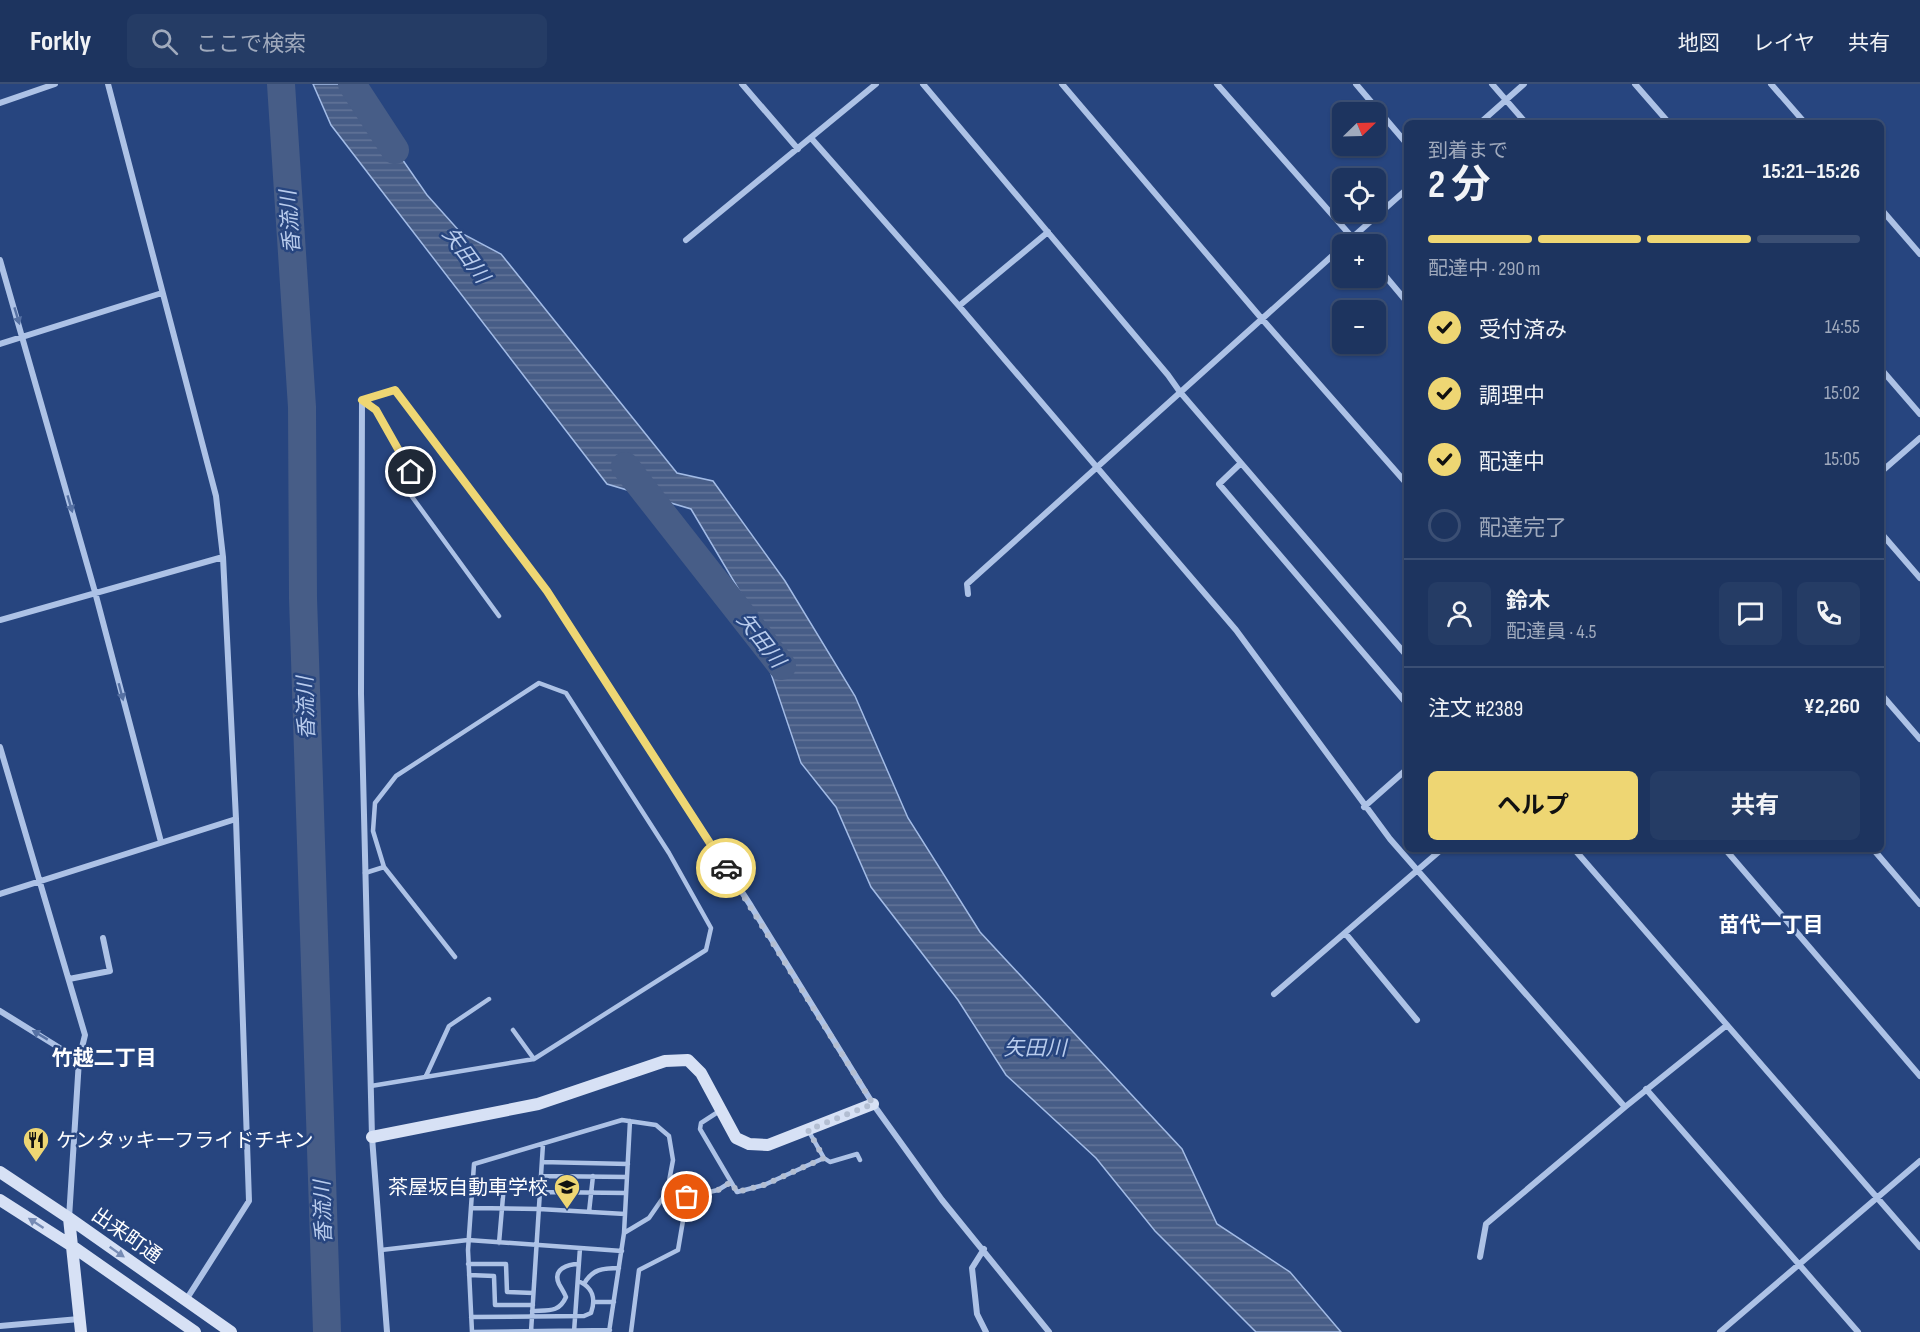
<!DOCTYPE html>
<html lang="ja">
<head>
<meta charset="utf-8">
<style>
  body { margin:0; font-family:"Sofia Sans Condensed","Noto Sans JP",sans-serif; background:#253c65; color:#f1f3f6; height:100vh; display:flex; flex-direction:column; font-size:22px; white-space:nowrap }
  * { box-sizing:border-box; margin:0 }
  p { font-size:20px; color:#a0aabd }
  .icon { flex:none; width:33px; height:33px; fill:none; stroke:currentColor; stroke-width:2; stroke-linecap:round; stroke-linejoin:round }
  .map { position:relative; flex:1; overflow:hidden }
  .side { position:absolute; left:1404px; top:36px; width:480px; height:732px; display:flex; flex-direction:column; background:#1d345f; border-radius:9px; box-shadow:0 2px 4px #0004,0 0 0 2px #3b4f74 }
  .side>* { flex:none }
  .needle { width:39px; rotate:67deg }
  .fabs { position:absolute; left:1332px; top:18px; display:grid; gap:12px }
  .fabs a { display:grid; place-items:center; width:54px; height:54px; border-radius:9px; background:#1d345f; box-shadow:0 2px 4px #0004,0 0 0 2px #3b4f74; font-size:30px }
  .pin { position:absolute; display:grid; place-items:center; width:51px; height:51px; color:#fff; margin:-26px; border:3px solid #fff; border-radius:50%; box-shadow:0 2px 6px #0007 }
  .courier { position:absolute; display:grid; place-items:center; width:60px; height:60px; margin:-30px; border:4px solid #eed673; border-radius:50%; background:#fff; color:#222; box-shadow:0 2px 8px #0007 }
  .headline em { font-style:normal; font-weight:700 }
  .headline div { display:flex; flex-direction:column-reverse }
  .headline { display:flex; align-items:center; justify-content:space-between; height:102px; padding:0 24px }
  h1 { font-size:39px; font-weight:700; line-height:45px }
  .bar { display:grid; grid-template-columns:repeat(4,1fr); gap:9px 6px; align-content:center; height:72px; padding:0 24px }
  .bar i { height:8px; border-radius:4px; background:#3b4f74 }
  .bar .on { background:#eed673 }
  .bar p { grid-column:span 4 }
  .line { display:flex; align-items:center; gap:15px; padding:0 24px; border-top:2px solid #3b4f74 }
  .line div { flex:1 }
  .round { display:grid; place-items:center; flex:none; width:63px; height:63px; border-radius:9px; background:#253c65 }
  ol { padding:0 24px; list-style:none }
  li { display:flex; align-items:center; gap:18px; height:66px }
  li p { margin-inline-start:auto }
  li .icon { padding:6px; border-radius:50%; background:#eed673; color:#111; stroke-width:4 }
  li:last-child { color:#a0aabd }
  li i { width:33px; height:33px; border:3px solid #3b4f74; border-radius:50% }
  .button { display:flex; gap:12px; margin-top:auto; padding:12px 24px }
  .button a { flex:1; height:69px; border-radius:9px; background:#eed673; color:#111; font-size:24px; font-weight:700; line-height:69px; text-align:center }
  .button a+a { background:#253c65; color:#f1f3f6 }
  header { display:flex; align-items:center; gap:36px; box-sizing:border-box; height:84px; padding:0 30px; background:#1d345f; border-bottom:2px solid #3b4f74 }
  header strong { font-size:28px }
  nav { display:flex; gap:33px; margin-inline-start:auto; font-size:21px }
  .search { width:420px; height:54px; background:#253c65; display:flex; align-items:center; gap:15px; box-sizing:border-box; padding:0 21px; border-radius:9px; color:#a0aabd; font-size:22px }
  .map>svg:first-child { display:block }
  .water { fill:url(#water-rules); stroke:#a2bbe6; stroke-width:1.5 }
  .lines { fill:none; stroke-linecap:round; stroke-linejoin:round }
  .river { stroke:#475d87; stroke-width:28 }
  .lane { stroke:#adc2e6; stroke-width:4.5 }
  .street { stroke:#adc2e6; stroke-width:6 }
  .secondary { stroke:#d7e1f5; stroke-width:12 }
  .oneway { fill:#5671a3 }
  .oneway2 { fill:#768bb4 }
  .done { stroke:#b3bed2; stroke-width:6; stroke-dasharray:0 10.8 }
  .route { stroke:#eed673; stroke-width:8 }
  .labels { text-anchor:middle; stroke-width:5; stroke-linejoin:round; paint-order:stroke }
  .poi-label { font-size:20px; fill:#fff; stroke:#27457f; text-anchor:start }
  .street-label { font-size:20px; fill:#fff; stroke:#27457f }
  .water-label { font-size:21px; font-style:italic; fill:#b9cced; stroke:#27457f }
  .neighbourhood-label { font-size:21px; font-weight:bold; fill:#fff; stroke:#27457f }
</style>
</head>
<body>
<header>
<strong>Forkly</strong>
<div class="search"><svg class="icon" aria-label="search" viewBox="0 0 24 24"><circle cx="10" cy="10" r="6"/><path d="M15 15l6 6"/></svg>ここで検索</div>
<nav><a>地図</a><a>レイヤ</a><a>共有</a></nav>
</header>
<div class="map">
<svg width="1920" height="1248" viewBox="0 0 1920 1248">
  <defs>
    <pattern id="water-rules" width="6" height="5" patternUnits="userSpaceOnUse" patternTransform="scale(1.5)"><rect width="6" height="5" fill="#475d87"/><path d="M0 2.5h6" fill="none" stroke="#637599"/></pattern>
  </defs>
  <rect width="100%" height="100%" fill="#27457f"/>
  <path class="water" d="M 313,0 L 350,0 L 427,111 L 461,149 L 501,170 L 677,389 L 713,397 L 785,497 L 855,612 L 908,734 L 980,848 L 1182,1065 L 1217,1140 L 1290,1188 L 1341,1248 L 1256,1248 L 1155,1147 L 1096,1074 L 1006,991 L 958,916 L 871,803 L 836,723 L 801,679 L 748,521 L 691,425 L 607,400 L 331,41 Z"/>
  <g class="lines">
    <path class="river" d="M 281,0 L 302,323 L 303,514 L 327,1248
      M 352,0 L 395,66
      M 625,382 L 782,582"/>
    <path class="lane" d="M 362,316 L 376,326 L 411,388 L 399,395 L 499,532
      M 365,789 L 384,783
      M 513,946 L 534,975
      M 426,992 L 449,942 L 489,915
      M 371,1002 L 534,975 L 706,866 L 711,844 L 669,769 L 566,609 L 539,599 L 396,692 L 375,719 L 373,747 L 384,783 L 455,873
      M 721,1026 L 701,1039 L 700,1045 L 737,1108 L 764,1101 L 824,1074
      M 808,1046 L 824,1074 L 830,1078 L 857,1070 L 860,1076
      M 542,1078 L 628,1080
      M 541,1092 L 627,1093
      M 473,1101 L 540,1101
      M 540,1108 L 626,1109
      M 471,1124 L 539,1125 L 625,1130
      M 589,1128 L 593,1092
      M 624,1149 L 630,1037
      M 499,1159 L 504,1101
      M 381,1166 L 468,1156 L 622,1167
      M 468,1180 L 506,1180 L 507,1208 L 533,1209
      M 469,1191 L 494,1192 L 495,1221 L 533,1221
      M 584,1200 C 592,1185 603,1184 619,1184
      M 594,1218 L 614,1218
      M 532,1227 C 548,1226 559,1229 566,1213 C 564,1208 561,1204 559,1200 C 552,1185 568,1180 579,1180
      M 471,1233 L 584,1232 L 591,1229 C 596,1215 593,1203 578,1197
      M 472,1248 L 468,1166 L 474,1080 L 622,1036 L 656,1041 L 669,1052 L 673,1076 L 667,1108 L 649,1134 L 624,1149 L 609,1248
      M 472,1248 L 610,1246
      M 531,1248 L 543,1060
      M 574,1248 L 580,1164
      M 631,1248 L 639,1186 L 678,1166 L 687,1113 L 718,1106 L 731,1098"/>
    <path class="street" d="M 108,0 L 216,412 L 223,473 L 236,735 L 249,1117 L 186,1216
      M 742,0 L 798,65
      M 923,0 L 1168,291 L 1180,308 L 1407,572
      M 1062,0 L 1262,235 L 1407,400
      M 1217,0 L 1358,160
      M 1356,0 L 1407,60
      M 1492,0 L 1526,39
      M 1635,0 L 1669,39
      M 1771,0 L 1805,39
      M 0,19 L 55,0
      M 1480,39 L 1524,0
      M 811,54 L 959,222 L 1236,546 L 1390,755 L 1625,1023
      M 1881,125 L 1920,170
      M 686,156 L 876,0
      M 1345,160 L 1407,105
      M 0,176 L 95,508 L 161,758
      M 1376,181 L 1407,218
      M 959,222 L 1048,148
      M 0,260 L 162,209
      M 1881,285 L 1920,330
      M 1241,379 L 1219,400 L 1407,620
      M 1881,388 L 1920,354
      M 1881,449 L 1920,494
      M 968,510 L 967,500 L 1342,163
      M 0,536 L 223,473
      M 1881,610 L 1920,655
      M 0,663 L 85,951 L 79,976 L 69,1134
      M 1364,723 L 1407,685
      M 1574,765 L 1920,1163
      M 1725,765 L 1920,992
      M 1873,765 L 1920,820
      M 0,810 L 236,735
      M 1345,849 L 1417,936
      M 69,895 L 110,887 L 103,854
      M 1274,910 L 1442,765
      M 0,927 L 79,976
      M 1646,1005 L 1858,1248
      M 984,1165 L 972,1184 L 977,1230 L 986,1248
      M 1480,1173 L 1486,1140 L 1625,1023 L 1727,941
      M 0,1242 L 79,1235
      M 387,1248 L 372,1053 L 361,610 L 362,316 L 395,306 L 547,507 L 751,822 L 873,1020 L 942,1116 L 1049,1248
      M 1720,1248 L 1920,1077"/>
    <path class="secondary" d="M 372,1053 L 538,1020 L 665,977 L 688,976 L 701,989 L 736,1054 L 749,1060 L 768,1061 L 873,1020
      M 0,1088 L 69,1134 L 231,1248
      M 0,1116 L 72,1162 L 195,1248
      M 69,1134 L 81,1248"/>
  </g>
  <defs><path id="oneway-solid" d="M-6-.8H1V-3.2L6.5 0L1 3.2V.8H-6Z" transform="scale(1.5)"/></defs>
  <g class="oneway">
    <use href="#oneway-solid" transform="translate(17 232) rotate(73)"/>
    <use href="#oneway-solid" transform="translate(70 420) rotate(74)"/>
    <use href="#oneway-solid" transform="translate(121 608) rotate(75)"/>
    <use href="#oneway-solid" transform="translate(40 951) rotate(-149)"/>
  </g>
  <g class="oneway2">
    <use href="#oneway-solid" transform="translate(36 1139) rotate(-147)"/>
    <use href="#oneway-solid" transform="translate(117 1168) rotate(35)"/>
  </g>
  <g class="lines">
    <path class="done" d="M 687,1113 L 718,1106 L 731,1098 L 737,1108 L 764,1101 L 824,1074 L 808,1046 L 873,1020 L 726,784"/>
    <path class="route" d="M 411,388 L 376,326 L 362,316 L 395,306 L 547,507 L 726,784"/>
  </g>
  <defs>
    <g id="restaurant-pin" transform="scale(1.35)"><path d="M0 17L-7.5 6A9.5 9.5 0 1 1 7.5 6Z" fill="#eed673" stroke="#27457f"/><path d="M-5-6h1v4h1v-4h1v4h1v-4h1v5L-1.5 .5V6h-2V.5L-5-1ZM5-6V6H3V1.5H1.5Q1.5-4 5-6Z" fill="#111"/></g>
    <g id="university-pin" transform="scale(1.35)"><path d="M0 17L-7.5 6A9.5 9.5 0 1 1 7.5 6Z" fill="#eed673" stroke="#27457f"/><path d="M0-5L7-2L0 1L-7-2ZM-4 1L0 2.5L4 1V4Q0 6-4 4Z" fill="#111"/></g>
  </defs>
  <g fill-rule="evenodd">
    <use href="#restaurant-pin" x="36" y="1056"/>
    <use href="#university-pin" x="567" y="1103"/>
  </g>
  <g class="labels">
    <g class="poi-label">
      <text x="56" y="1063">ケンタッキーフライドチキン</text>
      <text x="548" y="1110" text-anchor="end">茶屋坂自動車学校</text>
    </g>
    <g class="street-label">
      <text transform="translate(127 1151) rotate(35)" y="7">出来町通</text>
    </g>
    <g class="water-label">
      <text transform="translate(290 138) rotate(-94)" y="7">香流川</text>
      <text transform="translate(466 171) rotate(54)" y="7">矢田川</text>
      <text transform="translate(761 556) rotate(52)" y="7">矢田川</text>
      <text transform="translate(306 624) rotate(-92)" y="7">香流川</text>
      <text x="1035" y="971">矢田川</text>
      <text transform="translate(323 1128) rotate(-92)" y="7">香流川</text>
    </g>
    <g class="neighbourhood-label">
      <text x="1771" y="848">苗代一丁目</text>
      <text x="104" y="981">竹越二丁目</text>
    </g>
  </g>
</svg>
<div class="fabs">
<a><svg class="needle" viewBox="-14 -14 28 28"><path d="M0-13l5 13h-10z" fill="#e53935"/><path d="M0 13l5-13h-10z" fill="#a0aabd"/></svg></a>
<a><svg class="icon" aria-label="locate" viewBox="0 0 24 24"><circle cx="12" cy="12" r="6"/><path d="M12 2v4M12 18v4M2 12h4M18 12h4"/></svg></a>
<a>+</a>
<a>−</a>
</div>
<div class="pin" style="left:687px;top:1113px;background:#ea580c"><svg class="icon" aria-label="bag" viewBox="0 0 24 24"><path d="M5 8h14l-1 12H6zM9 8a3 3 0 0 1 6 0"/></svg></div>
<div class="pin" style="left:411px;top:388px;background:#1f2937"><svg class="icon" aria-label="home" viewBox="0 0 24 24"><path d="M3 11l9-7 9 7M6 9v11h12V9"/></svg></div>
<div class="courier" style="left:726px;top:784px"><svg class="icon" aria-label="car" viewBox="0 0 24 24"><path d="M5 17H2v-5l4-1 3-4h7l3 4 3 1v5h-3M9 17h6M6 11h13"/><circle cx="7" cy="17" r="2"/><circle cx="17" cy="17" r="2"/></svg></div>
<section class="side">
<div class="headline"><div><h1>2 分</h1><p>到着まで</p></div><em>15:21–15:26</em></div>
<div class="bar"><i class="on"></i><i class="on"></i><i class="on"></i><i></i><p>配達中 · 290 m</p></div>
<ol>
<li><svg class="icon" aria-label="check" viewBox="0 0 24 24"><path d="M5 12l5 5 9-10"/></svg>受付済み<p>14:55</p></li>
<li><svg class="icon" aria-label="check" viewBox="0 0 24 24"><path d="M5 12l5 5 9-10"/></svg>調理中<p>15:02</p></li>
<li><svg class="icon" aria-label="check" viewBox="0 0 24 24"><path d="M5 12l5 5 9-10"/></svg>配達中<p>15:05</p></li>
<li><i></i>配達完了</li>
</ol>
<div class="line" style="height:108px"><a class="round"><svg class="icon" aria-label="person" viewBox="0 0 24 24"><circle cx="12" cy="8" r="4"/><path d="M4 21q1-7 8-7t8 7"/></svg></a><div><b>鈴木</b><p>配達員 · 4.5</p></div><a class="round"><svg class="icon" aria-label="chat" viewBox="0 0 24 24"><path d="M4 5h16v11H9l-5 4z"/></svg></a><a class="round"><svg class="icon" aria-label="phone" viewBox="0 0 24 24"><path d="M5 4h4l2 5-3 2q2 4 5 5l2-3 5 2v4C11 20 4 13 5 4z"/></svg></a></div>
<div class="line" style="height:78px"><div>注文 #2389</div><b>¥2,260</b></div>
<div class="button"><a>ヘルプ</a><a>共有</a></div>
</section>
</div>
</body>
</html>
